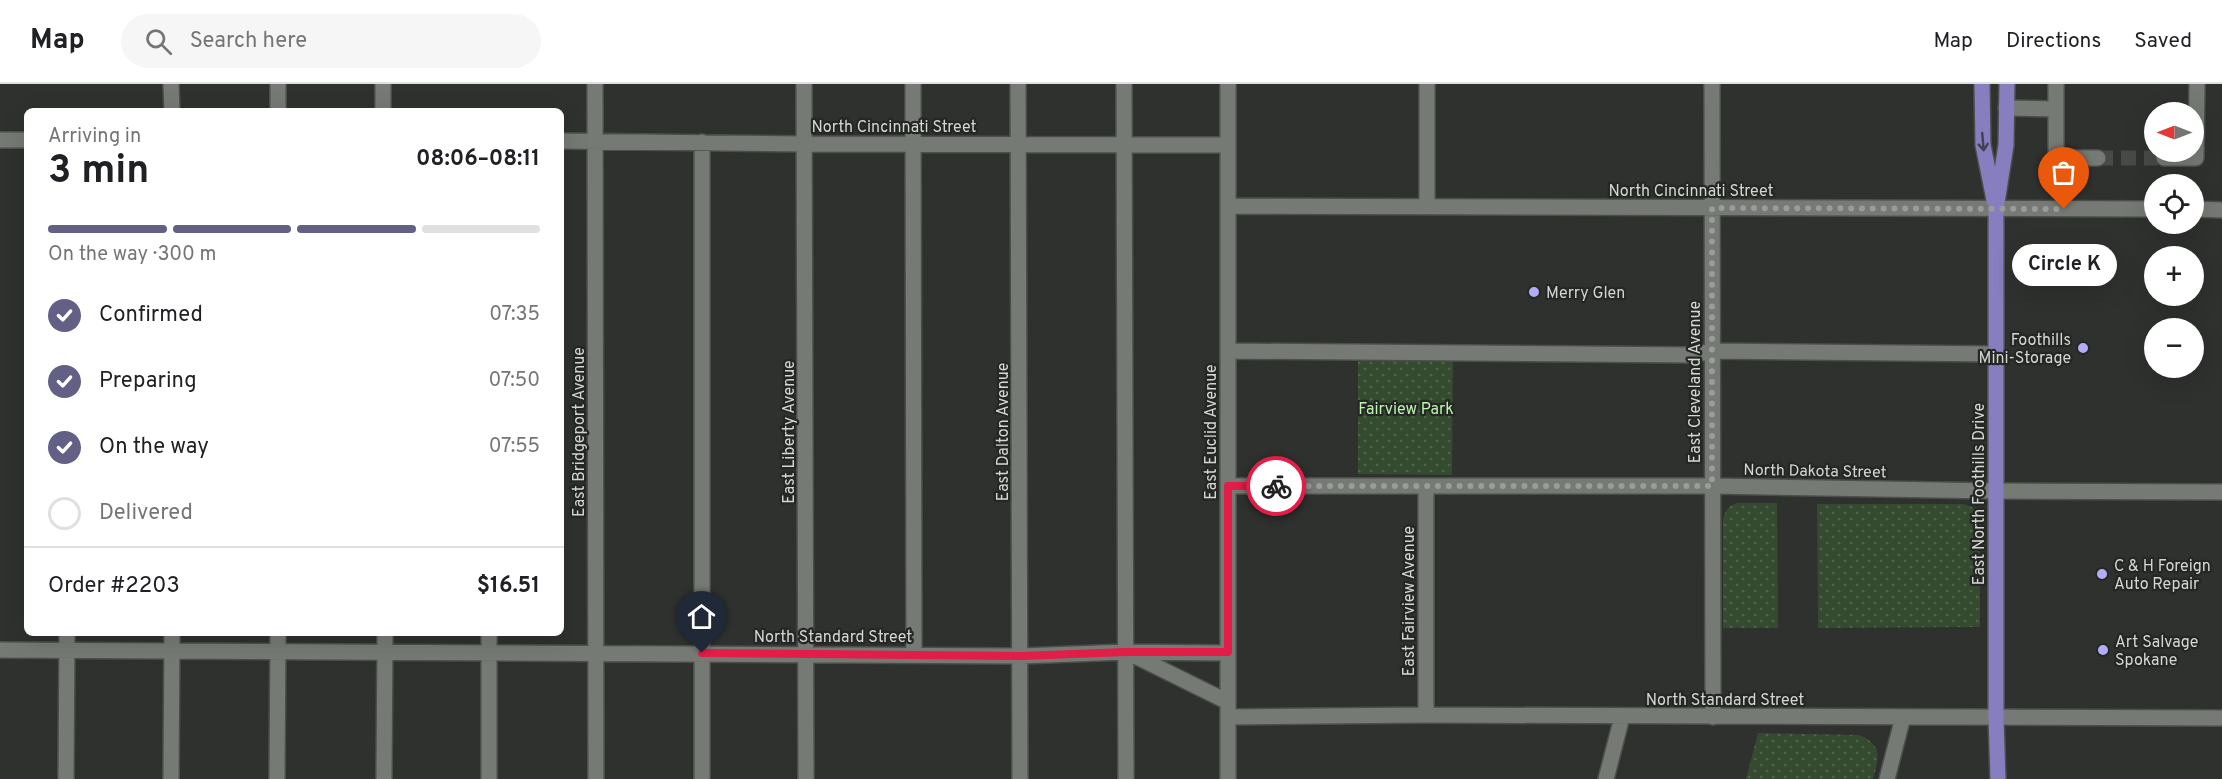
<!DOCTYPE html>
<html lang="en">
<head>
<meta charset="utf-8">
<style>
  body { margin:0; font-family:Overpass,sans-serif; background:#f6f6f6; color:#202124; height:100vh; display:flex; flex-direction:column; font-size:22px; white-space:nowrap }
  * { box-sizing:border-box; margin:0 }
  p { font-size:20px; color:#757577 }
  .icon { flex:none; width:33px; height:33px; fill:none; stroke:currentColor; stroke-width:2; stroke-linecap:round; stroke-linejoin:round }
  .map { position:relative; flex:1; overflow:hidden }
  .details { position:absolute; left:24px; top:24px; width:540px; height:528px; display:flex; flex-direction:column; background:#fff; border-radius:9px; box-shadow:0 6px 24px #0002 }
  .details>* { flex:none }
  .needle { width:39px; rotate:270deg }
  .controls { position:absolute; left:2144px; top:18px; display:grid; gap:12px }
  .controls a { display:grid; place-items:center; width:60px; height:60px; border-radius:50%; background:#fff; box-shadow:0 6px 24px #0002; font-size:30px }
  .pin { position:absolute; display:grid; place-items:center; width:51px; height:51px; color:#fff; margin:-62px -26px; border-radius:50% 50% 50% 0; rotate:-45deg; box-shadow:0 0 6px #0007 }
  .pin .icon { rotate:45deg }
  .courier { position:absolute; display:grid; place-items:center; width:60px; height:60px; margin:-30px; border:4px solid #e11d48; border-radius:50%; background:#fff; color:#222; box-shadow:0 2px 8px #0007 }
  .bubble { position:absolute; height:42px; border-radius:21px; background:#fff; box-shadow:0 6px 24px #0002; font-size:20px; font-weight:700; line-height:42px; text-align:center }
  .head em { font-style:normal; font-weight:700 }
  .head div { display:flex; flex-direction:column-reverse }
  .head { display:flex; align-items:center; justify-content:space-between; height:102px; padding:0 24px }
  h1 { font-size:39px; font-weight:700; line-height:45px }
  .bar { display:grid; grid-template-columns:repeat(4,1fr); gap:9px 6px; align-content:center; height:72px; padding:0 24px }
  .bar i { height:8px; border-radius:4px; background:#e0e0e0 }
  .bar .current { background:#626084 }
  .bar p { grid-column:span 4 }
  .line { display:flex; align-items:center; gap:15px; padding:0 24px; border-top:2px solid #e0e0e0 }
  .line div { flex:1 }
  ol { padding:0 24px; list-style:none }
  li { display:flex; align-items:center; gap:18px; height:66px }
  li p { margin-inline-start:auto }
  li .icon { padding:6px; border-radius:50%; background:#626084; color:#fff; stroke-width:4 }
  li:last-child { color:#757577 }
  li i { width:33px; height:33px; border:3px solid #e0e0e0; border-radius:50% }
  header { display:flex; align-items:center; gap:36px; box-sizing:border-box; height:84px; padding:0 30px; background:#fff; border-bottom:2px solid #e0e0e0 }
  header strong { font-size:28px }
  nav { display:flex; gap:33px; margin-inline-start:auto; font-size:21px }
  .search { width:420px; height:54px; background:#f6f6f6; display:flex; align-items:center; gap:15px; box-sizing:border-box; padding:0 21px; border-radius:33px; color:#757577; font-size:22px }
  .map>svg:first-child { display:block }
  .grass { fill:url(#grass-dots) }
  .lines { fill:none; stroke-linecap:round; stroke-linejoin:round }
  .minor-tunnel { stroke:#474a46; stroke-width:15; stroke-dasharray:15 8; stroke-linecap:butt }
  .minor-casing { stroke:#4b4e4a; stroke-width:18 }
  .major-casing { stroke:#4b4e4a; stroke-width:18 }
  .minor { stroke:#767a75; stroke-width:15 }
  .major { stroke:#867ebf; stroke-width:15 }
  .oneway { stroke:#414152 }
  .done { stroke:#9a9c99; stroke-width:6; stroke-dasharray:0 10.8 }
  .route { stroke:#e11d48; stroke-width:8 }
  .poi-dot { fill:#b3adf9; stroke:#242723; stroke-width:2 }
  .labels { text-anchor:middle; stroke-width:4.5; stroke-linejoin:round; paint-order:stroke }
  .street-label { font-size:16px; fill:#d4d6d3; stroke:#242723 }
  .poi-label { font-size:16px; fill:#d4d6d3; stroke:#242723; text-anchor:start }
  .park-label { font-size:16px; fill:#bbf6af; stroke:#242723 }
</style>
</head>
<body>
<header>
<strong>Map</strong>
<div class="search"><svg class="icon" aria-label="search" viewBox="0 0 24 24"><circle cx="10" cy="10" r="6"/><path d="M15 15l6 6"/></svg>Search here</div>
<nav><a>Map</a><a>Directions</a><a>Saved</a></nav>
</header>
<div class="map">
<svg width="2222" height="695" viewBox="0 0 2222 695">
  <defs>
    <pattern id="grass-dots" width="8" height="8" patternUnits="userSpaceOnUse" patternTransform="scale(1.5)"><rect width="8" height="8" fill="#344b2f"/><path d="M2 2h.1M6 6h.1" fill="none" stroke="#50644c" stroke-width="1.8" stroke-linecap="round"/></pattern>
  </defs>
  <rect width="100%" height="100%" fill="#2e312d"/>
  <path class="grass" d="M 1358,274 L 1453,275 L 1452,391 L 1358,390 Z
    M 1737,419 L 1777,419 L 1778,544 L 1723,544 L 1723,435 C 1726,426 1728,422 1737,419 Z
    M 1817,420 L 1962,420 C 1971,422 1976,424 1980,433 L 1980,543 L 1818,544 Z
    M 1758,649 L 1860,651 C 1883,662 1879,674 1873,695 L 1746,695 Z"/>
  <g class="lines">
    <path class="minor-tunnel" d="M 2098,74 L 2164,74"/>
    <g class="minor-casing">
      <path id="minor" d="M 171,0 L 172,27
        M 278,0 L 278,27
        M 383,0 L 383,27
        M 595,0 L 596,695
        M 804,0 L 806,695
        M 913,0 L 914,571
        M 1018,0 L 1020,695
        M 1124,0 L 1126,695
        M 1228,0 L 1228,695
        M 1712,0 L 1713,633
        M 2006,24 L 2056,25 L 2056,0
        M 2056,25 L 2056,74 L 2098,74
        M 0,56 L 27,56
        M 561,57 L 804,60 L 1228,61
        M 2164,74 L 2196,74 L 2197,0
        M 1228,122 L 2154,125
        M 1427,123 L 1427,0
        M 2193,125 L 2222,126
        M 1228,267 L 1693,271 L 1712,267 L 1996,270
        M 1228,402 L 1712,402 L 1996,407 L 2222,408
        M 0,566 L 1021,572 L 1126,568 L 1228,569
        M 1131,570 L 1228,618
        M 1426,631 L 1426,402
        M 1228,633 L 1426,631 L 2222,634
        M 66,695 L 67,549
        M 171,695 L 172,549
        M 277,695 L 278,549
        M 384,695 L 385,549
        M 489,695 L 489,549
        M 702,695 L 702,58
        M 1606,695 L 1622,633
        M 1887,695 L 1903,633"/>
    </g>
    <g class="major-casing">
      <path id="major" d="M 1982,0 L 1983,61 L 1994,116
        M 1998,695 L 1996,634 L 1996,125 L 2006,61 L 2007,0"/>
    </g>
    <use href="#minor" class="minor"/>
    <use href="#major" class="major"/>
  </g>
  <defs><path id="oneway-shaft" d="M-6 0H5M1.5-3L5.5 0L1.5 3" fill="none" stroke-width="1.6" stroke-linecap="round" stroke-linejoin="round" transform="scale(1.5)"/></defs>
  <use class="oneway" href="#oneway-shaft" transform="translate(1983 58) rotate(85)"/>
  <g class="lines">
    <path class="done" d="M 1276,402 L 1712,402 L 1712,124 L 2064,125"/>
    <path class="route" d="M 702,569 L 1021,572 L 1126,568 L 1228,568 L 1228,402 L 1276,402"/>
  </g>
  <g class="poi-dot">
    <circle cx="1534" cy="208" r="6"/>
    <circle cx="2083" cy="264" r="6"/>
    <circle cx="2102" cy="490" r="6"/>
    <circle cx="2103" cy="566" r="6"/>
  </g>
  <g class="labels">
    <g class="street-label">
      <text x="894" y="48">North Cincinnati Street</text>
      <text x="1691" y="112">North Cincinnati Street</text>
      <text transform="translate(1694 298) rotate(-90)" y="6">East Cleveland Avenue</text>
      <text transform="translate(578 348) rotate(-90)" y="6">East Bridgeport Avenue</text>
      <text transform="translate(788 348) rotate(-90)" y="6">East Liberty Avenue</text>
      <text transform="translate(1002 348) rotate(-90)" y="6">East Dalton Avenue</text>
      <text transform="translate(1210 348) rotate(-90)" y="6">East Euclid Avenue</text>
      <text transform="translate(1815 386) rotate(1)" y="6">North Dakota Street</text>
      <text transform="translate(1978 410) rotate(-90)" y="6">East North Foothills Drive</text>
      <text transform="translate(1408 517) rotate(-90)" y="6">East Fairview Avenue</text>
      <text x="833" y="558">North Standard Street</text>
      <text x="1725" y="621">North Standard Street</text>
    </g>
    <g class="poi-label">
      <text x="1546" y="214">Merry Glen</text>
      <text x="2071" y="261" text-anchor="end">Foothills<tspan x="2071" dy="18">Mini-Storage</tspan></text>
      <text x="2114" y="487">C &amp; H Foreign<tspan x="2114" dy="18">Auto Repair</tspan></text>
      <text x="2115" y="563">Art Salvage<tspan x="2115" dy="18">Spokane</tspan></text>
    </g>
    <g class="park-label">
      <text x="1406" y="330">Fairview Park</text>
    </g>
  </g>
</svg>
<div class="controls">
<a><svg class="needle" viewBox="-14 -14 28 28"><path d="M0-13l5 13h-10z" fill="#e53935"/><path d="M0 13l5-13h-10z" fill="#757577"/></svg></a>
<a><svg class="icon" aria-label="locate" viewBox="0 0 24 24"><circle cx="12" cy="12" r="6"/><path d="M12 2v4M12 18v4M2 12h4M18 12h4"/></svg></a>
<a>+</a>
<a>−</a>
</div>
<div class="pin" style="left:2064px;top:125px;background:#ea580c"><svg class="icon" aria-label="bag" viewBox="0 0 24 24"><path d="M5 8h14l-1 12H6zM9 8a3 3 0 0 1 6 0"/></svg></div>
<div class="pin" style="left:702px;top:569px;background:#1f2937"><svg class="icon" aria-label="home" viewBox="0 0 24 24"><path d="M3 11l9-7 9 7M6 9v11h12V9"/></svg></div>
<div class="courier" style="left:1276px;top:402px"><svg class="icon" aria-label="bike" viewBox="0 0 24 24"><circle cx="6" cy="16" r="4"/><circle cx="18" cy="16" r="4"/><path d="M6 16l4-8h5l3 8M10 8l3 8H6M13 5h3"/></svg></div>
<div class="bubble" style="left:2012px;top:160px;width:105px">Circle K</div>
<section class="details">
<div class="head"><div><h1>3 min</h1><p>Arriving in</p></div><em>08:06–08:11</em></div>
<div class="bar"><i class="current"></i><i class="current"></i><i class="current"></i><i></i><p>On the way · 300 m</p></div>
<ol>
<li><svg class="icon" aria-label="check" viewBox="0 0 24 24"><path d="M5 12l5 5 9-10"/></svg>Confirmed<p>07:35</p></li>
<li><svg class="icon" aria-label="check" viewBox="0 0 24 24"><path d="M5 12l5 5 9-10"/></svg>Preparing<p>07:50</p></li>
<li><svg class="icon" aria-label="check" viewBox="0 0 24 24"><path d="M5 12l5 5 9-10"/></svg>On the way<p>07:55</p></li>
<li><i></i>Delivered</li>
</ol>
<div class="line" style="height:78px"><div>Order #2203</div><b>$16.51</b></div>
</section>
</div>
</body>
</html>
